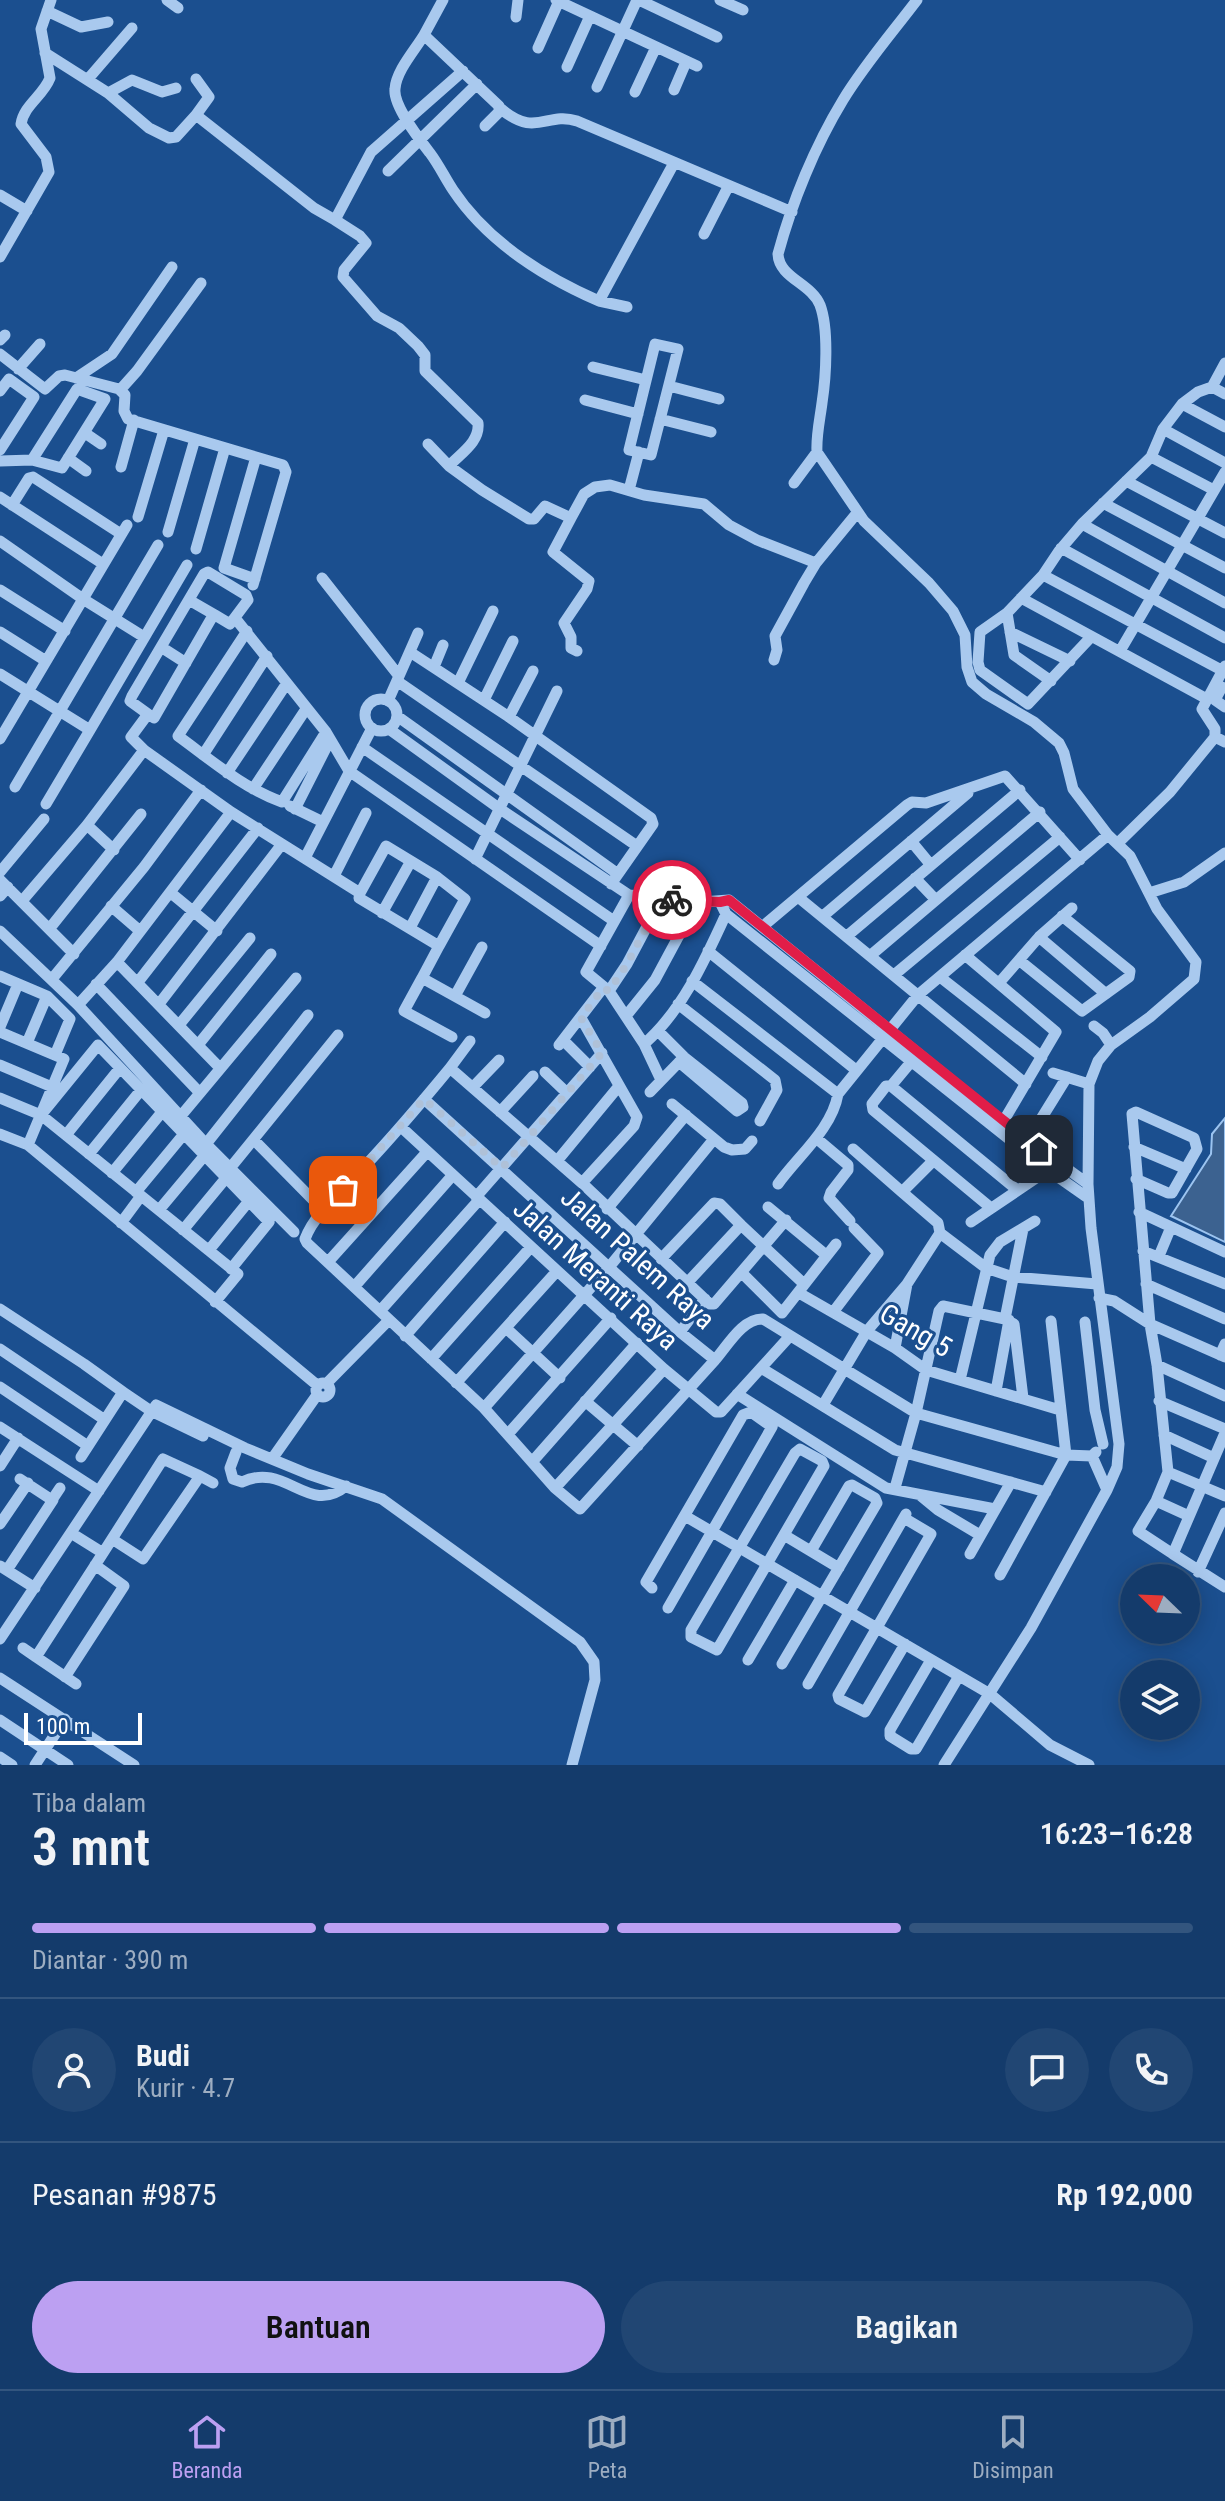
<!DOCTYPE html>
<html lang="id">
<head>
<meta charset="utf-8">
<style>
  body { margin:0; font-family:"Roboto Condensed",sans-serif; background:#214673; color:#f1f3f6; height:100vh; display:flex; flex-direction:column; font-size:30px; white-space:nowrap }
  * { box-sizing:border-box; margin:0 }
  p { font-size:26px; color:#9dadc1 }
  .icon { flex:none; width:44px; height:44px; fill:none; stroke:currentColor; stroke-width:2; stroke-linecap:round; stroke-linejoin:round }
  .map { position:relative; height:1765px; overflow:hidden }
  .details { display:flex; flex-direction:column; background:#143b6b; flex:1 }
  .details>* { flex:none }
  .needle { width:52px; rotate:293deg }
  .fabs { position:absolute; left:1120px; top:1564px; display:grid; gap:16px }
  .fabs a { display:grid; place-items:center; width:80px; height:80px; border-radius:50%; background:#143b6b; box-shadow:0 4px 20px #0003,0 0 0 2px #33557e; font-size:40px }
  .scale { position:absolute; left:24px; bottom:20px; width:118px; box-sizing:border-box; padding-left:8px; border:4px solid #fff; border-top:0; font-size:22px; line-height:28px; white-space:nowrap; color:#fff; -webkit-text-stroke:6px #1b4f8f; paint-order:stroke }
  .pin { position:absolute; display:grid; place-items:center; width:68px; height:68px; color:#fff; margin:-34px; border-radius:16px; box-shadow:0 4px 12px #0006 }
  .courier { position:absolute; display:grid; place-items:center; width:80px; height:80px; margin:-40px; border:6px solid #e11d48; border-radius:50%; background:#fff; color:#222; box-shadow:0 2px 10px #0007 }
  .overview em { font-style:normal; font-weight:600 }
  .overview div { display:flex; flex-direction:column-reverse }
  .overview { display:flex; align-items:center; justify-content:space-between; height:136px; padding:0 32px }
  h1 { font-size:52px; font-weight:600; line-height:60px }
  .bar { display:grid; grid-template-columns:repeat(4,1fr); gap:12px 8px; align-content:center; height:96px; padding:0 32px }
  .bar i { height:10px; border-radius:6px; background:#33557e }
  .bar .selected { background:#bca0f2 }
  .bar p { grid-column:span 4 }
  .line { display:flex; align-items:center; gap:20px; padding:0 32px; border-top:2px solid #33557e }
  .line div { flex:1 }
  .round { display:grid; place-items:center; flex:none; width:84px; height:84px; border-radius:42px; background:#214673 }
  .button { display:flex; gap:16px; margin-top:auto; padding:16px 32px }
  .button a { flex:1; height:92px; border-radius:48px; background:#bca0f2; color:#111; font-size:32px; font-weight:600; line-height:92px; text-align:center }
  .button a+a { background:#214673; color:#f1f3f6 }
  .dock { display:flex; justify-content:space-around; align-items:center; height:112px; border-top:2px solid #33557e; background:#143b6b; font-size:22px; color:#9dadc1 }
  .dock a { display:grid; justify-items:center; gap:4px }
  .dock .selected { color:#bca0f2 }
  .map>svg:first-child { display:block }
  .water { fill:#3c6290; stroke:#9cc4f0; stroke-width:2 }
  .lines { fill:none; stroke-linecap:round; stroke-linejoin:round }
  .minor { stroke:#a9c9ee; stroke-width:11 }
  .done { stroke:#afc1d8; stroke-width:8; stroke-dasharray:0 14.4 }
  .route { stroke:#e11d48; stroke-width:10 }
  .labels { text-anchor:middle; stroke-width:6; stroke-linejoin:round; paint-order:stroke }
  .street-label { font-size:28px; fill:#fff; stroke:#1b4f8f }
</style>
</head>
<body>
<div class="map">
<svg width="1225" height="1765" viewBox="0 0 1225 1765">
  <rect width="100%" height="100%" fill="#1b4f8f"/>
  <path class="water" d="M 1225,1118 L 1225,1242 L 1171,1216 L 1211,1154 L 1212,1134 Z"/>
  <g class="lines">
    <path class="minor" d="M 167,0 L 178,8
      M 443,0 L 424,35 L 499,106 L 499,112 L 485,126
      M 556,0 L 697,66
      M 639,0 L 717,37
      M 720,0 L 743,10
      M 917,0 C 892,33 865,64 843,100 C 815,146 792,202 778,254 C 779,278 811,283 820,305 C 829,329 826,377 822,403 C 820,419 816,436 817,452 L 864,521 L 929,583 L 953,611 L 965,635 L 967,667 L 972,682 L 986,694 L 1034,722 L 1059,743 L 1064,753 L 1073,789 L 1108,835 L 1130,856 L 1157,909 L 1196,962 L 1194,979 L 1150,1017 L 1111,1045 L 1098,1061 L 1089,1084 L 1088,1184 L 1091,1228 L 1119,1444 L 1117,1467 L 1107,1490 L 1031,1628 L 944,1765
      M 47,11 L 81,27 L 108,22
      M 516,17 L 518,0
      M 424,35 C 415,50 396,71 395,89 C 393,106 420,140 430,153 C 439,165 445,178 453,190 C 487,241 544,277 599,301 L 674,163
      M 538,48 L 559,1
      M 45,53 L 108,93 L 149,128 L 169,138 L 176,137 L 196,115 L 314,208 L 335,220
      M 567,67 L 590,16
      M 463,71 L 371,152 L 335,220 L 360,236 L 366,243 L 344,270 L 343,277 L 377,316 L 399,328 L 418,346 L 425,355 L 425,371 L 478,423 C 480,442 461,453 449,466 L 482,490 L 529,519 L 534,519 L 545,506 L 571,518 L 584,494 L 595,487 L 610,485 L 644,495 L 704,504 L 729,525 L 757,540 L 816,563
      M 88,79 L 132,28
      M 196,79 L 209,97 L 196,115
      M 597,87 L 637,0
      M 674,90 L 686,62
      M 635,92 L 656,47
      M 108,93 L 132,80 L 162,92 L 176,88
      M 500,108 C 536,139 546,111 577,121 L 792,212
      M 388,171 L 477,84
      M 0,195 L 27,211
      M 704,234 L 728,187
      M 0,257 L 49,172 L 46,157 L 21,124 C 24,105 43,96 50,78 L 41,29 L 51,0
      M 599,301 L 627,307
      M 0,340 L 5,335
      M 655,344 L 678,349 L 651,455 L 629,450 Z
      M 0,354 L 45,389 L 59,376 L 65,375 L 119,389 L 125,395 L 124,411 L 128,419 L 283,465 L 286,472 L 253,585
      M 593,367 L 646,380
      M 18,369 L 40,344
      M 76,378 L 112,354 L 172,267
      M 669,386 L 719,399
      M 1212,387 L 1225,394
      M 120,390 L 137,371 L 201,283
      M 0,391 L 9,379 L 34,397 L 0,450
      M 585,400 L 638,414
      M 1182,404 L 1225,427
      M 660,419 L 711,432
      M 1163,429 L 1225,463
      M 85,433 L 101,444
      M 428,444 L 449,466
      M 1151,457 L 1214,490
      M 68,458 L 86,471
      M 0,461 L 32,460 L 62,468 L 105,399 L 77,389 L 32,460
      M 121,467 L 134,420
      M 1126,481 L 1225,533
      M 794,483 L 817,452
      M 629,490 L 639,452
      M 0,497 L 103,564
      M 1103,503 L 1225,568
      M 12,505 L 29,478 L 33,477 L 121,534
      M 138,517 L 164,430
      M 571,518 L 553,552 L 589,581 L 587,589 L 564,623 L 571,637 L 571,648 L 577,651
      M 1082,524 L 1225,603
      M 127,525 L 83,599 L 144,637
      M 168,532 L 195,439
      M 0,541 L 83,599 L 0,739
      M 1061,548 L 1225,638
      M 196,549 L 225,448
      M 1043,575 L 1225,672
      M 322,578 L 399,676
      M 255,579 L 224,568 L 256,457
      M 0,590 L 65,631
      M 1021,598 L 1207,699
      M 189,600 L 215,615
      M 1007,613 L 1014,655 L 1051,681
      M 235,618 L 326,732 L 349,771 L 601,946
      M 247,631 L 178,736 C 211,760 243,788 282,802 L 326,732
      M 0,632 L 46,661
      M 1010,632 L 1070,661
      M 1091,637 L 1028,704 L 980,670 L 978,662 L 980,632 L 1007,613 L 1043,575 L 1059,551 L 1082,524 L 1151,457 L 1163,429 L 1182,404 L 1198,392 L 1212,387 L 1225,363
      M 161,647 L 186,663
      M 1120,651 L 1225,472
      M 410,652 L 509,717 L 651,818 L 653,824 L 611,884
      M 774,660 L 777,650 L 775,636 L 804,583 L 816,563 L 857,513
      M 1225,666 L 1202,709 L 1215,729 L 1215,737 L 1225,742
      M 434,667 L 443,645
      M 0,674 L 90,730 L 187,565
      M 397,681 L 637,846
      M 458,683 L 493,611
      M 1222,687 L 1215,700 L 1225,707
      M365 715a16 16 0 1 1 32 0a16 16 0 1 1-32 0Z
      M 484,700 L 513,641
      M 388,701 L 418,633
      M 397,716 L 618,874
      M 509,717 L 533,671
      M 389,729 L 500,809 L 629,895 L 701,902 L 729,900 L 1003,1122 L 1088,1184
      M 362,747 L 614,921
      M 144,750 L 131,737 L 148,714 L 154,718 L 211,619 L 215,615 L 230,624 L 248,600 L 246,595 L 208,572 L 204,574 L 132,696 L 130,701 L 148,714
      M 203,755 L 267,656
      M 227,773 L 287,683
      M 15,787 L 158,545
      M 253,789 L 306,709
      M 46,804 L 90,730
      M 290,806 L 323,822
      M 295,809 L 330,740
      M 87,825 L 114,850
      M 911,841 L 930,864
      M 1119,842 L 1170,792 L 1215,737
      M 305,858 L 372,728
      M 475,859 L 557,691
      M 0,872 L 44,819
      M 334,876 L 366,813
      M 915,878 L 935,899
      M 0,880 L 74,954
      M 171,893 L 217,931
      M 1149,893 L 1184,882 L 1225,853
      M 629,895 L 586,972 L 609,991 L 644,1044 L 661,1080
      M 0,896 L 8,887
      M 798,897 L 1026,1084
      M 22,901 L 87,825 L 144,750 L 231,812 L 360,893 L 386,846 L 437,877 L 465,899 L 439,946 L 359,898 L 360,893
      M 720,902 L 726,914 L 1048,1170 L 1088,1198
      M 111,906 L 140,931
      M 382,913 L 411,861
      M 823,916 L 968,793
      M 762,927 L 907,805 L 912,802 L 926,803 L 1005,776 L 1080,860
      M 50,928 L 141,814
      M 410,928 L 437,877
      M 0,931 L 78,1005 L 117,962 L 231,812
      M 847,936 L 1020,790
      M 1039,937 L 1106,994
      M 439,946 L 422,978 L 485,1013
      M 708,951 L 856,1070
      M 871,955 L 1040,812
      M 965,955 L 1056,1032 L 1003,1122
      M 1019,960 L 1082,1011 L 1129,977 L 1130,971 L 1062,916
      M 117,962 L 220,1068
      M 894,975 L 1060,837
      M 0,976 L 47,996 L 70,1019 L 55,1055
      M 940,977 L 1042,1057
      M 422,978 L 404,1011 L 452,1037
      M 52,979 L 144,867 L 201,790
      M 692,981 L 838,1094 L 918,995 L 1108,835
      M 138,982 L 258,828
      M 999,983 L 1039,937 L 1072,908
      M 96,984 L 200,1093
      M 609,991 L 627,964 L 661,900
      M 455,996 L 482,947
      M 159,1004 L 282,844
      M 678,1004 L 775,1080 L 777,1090 L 760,1121
      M 78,1005 L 206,1144 L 294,1232
      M 626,1016 L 655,980 L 697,902
      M 581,1018 L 637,1117 L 634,1126 L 582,1183
      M 179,1025 L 250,938
      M 1094,1026 L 1103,1033 L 1111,1045
      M 0,1027 L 18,984
      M 0,1032 L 64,1059 L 28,1145
      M 659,1032 L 684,1057 L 742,1103 L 743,1107 L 737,1111 L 679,1062
      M 563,1040 L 590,1067
      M 470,1041 L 450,1068 L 582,1183 L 710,1304 L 714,1304 L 786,1220
      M 27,1043 L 47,996
      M 644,1044 C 682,1011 705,960 726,914
      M 198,1045 L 271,954
      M 559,1045 L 603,988
      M 0,1065 L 52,1087
      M 450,1068 C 422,1102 394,1135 364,1167 C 345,1189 315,1212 305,1239 L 307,1243 L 484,1408 L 555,1488 L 580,1509 L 715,1360
      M 545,1072 L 567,1093
      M 1053,1073 L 1089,1084
      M 891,1086 L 911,1062
      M 473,1087 L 499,1060
      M 650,1092 L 683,1058
      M 0,1098 L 41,1115 L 238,1274 L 215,1302
      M 424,1099 L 680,1332 L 715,1360 C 728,1345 743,1318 763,1319 L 916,1413 L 1066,1455 L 1092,1456
      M 672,1104 L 724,1147 L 732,1150 L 745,1149 L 752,1141
      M 500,1112 L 533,1076
      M 41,1115 L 98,1045 L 269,1222 L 231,1269
      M 180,1117 L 296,978
      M 401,1127 L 664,1369 L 716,1412 L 721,1412 L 790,1336
      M 0,1134 L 28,1145 L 317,1385
      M 66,1135 L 120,1068
      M 816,1138 L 848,1165 L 848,1170 L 831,1192 L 829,1198 L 850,1221
      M 254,1140 L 318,1205
      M 1028,1140 L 1067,1077
      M 206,1144 L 308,1015
      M 1134,1147 L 1186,1169
      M 853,1149 L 902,1192
      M 89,1154 L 141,1090
      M 557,1161 L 619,1086
      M 933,1161 L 902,1192 L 938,1223 L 940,1233 L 986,1268 L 1013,1277 L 1097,1284
      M 231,1167 L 338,1035
      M 112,1173 L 162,1112
      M 1136,1179 L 1168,1193 L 1172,1193 L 1197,1149 L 1194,1138 L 1136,1112 L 1132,1114 L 1150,1324 L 1157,1365 L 1168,1472 L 1156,1501 L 1138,1531 L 1173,1554
      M 778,1184 C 798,1156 832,1129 838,1094
      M 136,1192 L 184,1134
      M 476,1197 L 602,1053
      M 768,1207 L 826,1255
      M 991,1208 L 873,1110 L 872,1104 L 886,1086 L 891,1086 L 1016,1189
      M 607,1209 L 686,1115
      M 159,1210 L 205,1155
      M 1139,1212 L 1225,1252
      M 971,1222 L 1048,1170
      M 121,1223 L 141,1196
      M 183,1230 L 226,1178
      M 209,1250 L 249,1201
      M 1143,1251 L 1225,1284
      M 1159,1256 L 1171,1227
      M 661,1259 L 714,1203 L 720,1204 L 741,1225
      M 328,1262 L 427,1152
      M 742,1273 L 782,1313 L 836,1244
      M 687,1283 L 741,1225 L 804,1284
      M 907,1284 L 940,1233
      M 1146,1284 L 1225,1319
      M 354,1287 L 452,1176
      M 799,1293 L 895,1348 L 926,1370 L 1060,1410
      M 1099,1298 L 1114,1301 L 1150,1324 L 1225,1357
      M 0,1309 L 84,1364 L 123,1392 L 81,1457
      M 380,1311 L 479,1200
      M 834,1311 L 878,1253 L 854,1228
      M 1005,1319 L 1023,1229
      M 1085,1322 L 1095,1410 L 1103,1444
      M 506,1328 L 560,1378
      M 680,1332 L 705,1299
      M 405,1336 L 505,1222
      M 0,1349 L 105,1420
      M 1220,1355 L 1225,1344
      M 431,1359 L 531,1247
      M 1157,1365 L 1225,1396
      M 761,1368 L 895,1450 L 1046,1492
      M 960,1380 L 990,1255 L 1000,1242 L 1035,1221
      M316 1390a7 7 0 1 1 14 0a7 7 0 1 1-14 0Z
      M 327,1383 L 389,1320
      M 456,1383 L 557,1271
      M 0,1387 L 88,1446
      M 996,1391 L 1009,1320
      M 123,1392 L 151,1411 L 203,1436
      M 737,1394 L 886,1488 L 995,1509
      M 585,1401 L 638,1446
      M 1159,1401 L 1225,1429
      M 823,1405 L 867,1331 L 907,1284 L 895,1348
      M 484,1408 L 610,1266 L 714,1139
      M 0,1427 L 99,1491
      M 1225,1433 L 1173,1554 L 1225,1587
      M 508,1434 L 611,1318
      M 1164,1435 L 1214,1458
      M 800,1449 L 822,1461 L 824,1466 L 717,1650 L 691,1637 L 691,1630 L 795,1453 Z
      M 236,1452 L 230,1468 L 233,1479 L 242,1482 C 286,1461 308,1517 346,1486
      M 1096,1452 L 1092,1456 L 1107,1490
      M 272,1459 L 317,1395
      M 532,1462 L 637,1343
      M 0,1466 L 18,1438
      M 1168,1472 L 1225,1496
      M 200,1476 L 213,1483
      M 20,1479 L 52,1500 L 60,1488
      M 555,1488 L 664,1369
      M 895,1488 L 916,1413 L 939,1311 L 943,1306 L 1005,1319 L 1014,1324 L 1023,1398
      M 921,1496 L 938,1510 L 980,1535
      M 1156,1501 L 1189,1516
      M 685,1516 L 990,1694 L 1050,1745 L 1089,1765
      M 904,1518 L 931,1534 L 838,1695 L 839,1699 L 865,1712 L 905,1644
      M 0,1524 L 28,1483
      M 71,1533 L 103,1553 L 36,1657 L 76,1684
      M 784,1535 L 839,1568
      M 103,1553 L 163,1459 L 200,1476 L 143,1559 L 112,1539
      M 970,1554 L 1011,1482
      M 0,1566 L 35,1588
      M 7,1570 L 53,1500
      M 1198,1572 L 1225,1513
      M 1000,1575 L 1066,1455 L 1051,1321
      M 652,1588 L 646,1582 L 743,1415 L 751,1412 L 772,1427 L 668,1608
      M 0,1639 L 156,1405 L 245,1448 L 308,1474 L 382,1499 L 580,1642 L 594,1662 L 595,1680 L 572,1765
      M 23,1648 L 36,1657
      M 748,1660 L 795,1580
      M 931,1660 L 890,1730 L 890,1736 L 911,1749 L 916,1749 L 959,1676
      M 782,1664 L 877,1503 L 875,1498 L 852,1485 L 849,1486 L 811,1551
      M 65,1677 L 124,1586 L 95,1565
      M 0,1678 L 134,1765
      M 808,1684 L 906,1514
      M 0,1720 L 68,1765
      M 0,1757 L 12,1765
      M 35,1765 L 65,1719"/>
  </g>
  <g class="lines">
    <path class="done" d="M 343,1190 L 424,1099 L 502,1168 L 602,1053 L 581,1018 L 603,988 L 609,991 L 627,964 L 661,900 L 672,900"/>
    <path class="route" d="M 672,900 L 720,902 L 729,900 L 1039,1149"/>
  </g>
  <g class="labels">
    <g class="street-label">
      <text transform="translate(638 1258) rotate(42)" y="10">Jalan Palem Raya</text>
      <text transform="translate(596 1274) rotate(42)" y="10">Jalan Meranti Raya</text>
      <text transform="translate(916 1330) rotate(30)" y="10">Gang 5</text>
    </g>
  </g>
</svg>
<div class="fabs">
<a><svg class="needle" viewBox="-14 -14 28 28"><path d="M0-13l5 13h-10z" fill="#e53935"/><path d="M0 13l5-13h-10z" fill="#9dadc1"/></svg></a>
<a><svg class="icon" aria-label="layers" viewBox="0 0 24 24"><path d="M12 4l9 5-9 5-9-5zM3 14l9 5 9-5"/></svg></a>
</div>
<div class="scale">100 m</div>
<div class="pin" style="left:343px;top:1190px;background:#ea580c"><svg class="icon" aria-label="bag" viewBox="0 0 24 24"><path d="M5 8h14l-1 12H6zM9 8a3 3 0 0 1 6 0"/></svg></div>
<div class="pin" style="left:1039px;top:1149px;background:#1f2937"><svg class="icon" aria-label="home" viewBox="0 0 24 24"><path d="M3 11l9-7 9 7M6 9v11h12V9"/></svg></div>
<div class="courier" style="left:672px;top:900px"><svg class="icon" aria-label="bike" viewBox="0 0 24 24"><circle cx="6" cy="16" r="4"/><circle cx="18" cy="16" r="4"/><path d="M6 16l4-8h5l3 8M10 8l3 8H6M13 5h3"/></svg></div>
</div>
<section class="details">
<div class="overview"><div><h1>3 mnt</h1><p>Tiba dalam</p></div><em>16:23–16:28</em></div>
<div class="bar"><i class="selected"></i><i class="selected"></i><i class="selected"></i><i></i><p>Diantar · 390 m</p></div>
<div class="line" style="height:144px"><a class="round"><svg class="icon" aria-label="person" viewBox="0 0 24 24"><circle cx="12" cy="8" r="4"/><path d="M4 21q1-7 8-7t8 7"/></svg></a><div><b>Budi</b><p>Kurir · 4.7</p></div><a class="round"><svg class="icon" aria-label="chat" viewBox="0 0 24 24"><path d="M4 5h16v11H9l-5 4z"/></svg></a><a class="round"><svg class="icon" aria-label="phone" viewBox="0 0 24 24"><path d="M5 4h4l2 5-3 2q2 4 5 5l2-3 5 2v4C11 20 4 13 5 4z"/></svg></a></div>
<div class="line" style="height:104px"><div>Pesanan #9875</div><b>Rp 192,000</b></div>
<div class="button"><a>Bantuan</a><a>Bagikan</a></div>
</section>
<nav class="dock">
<a class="selected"><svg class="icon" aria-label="home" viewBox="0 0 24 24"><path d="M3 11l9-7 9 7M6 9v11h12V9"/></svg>Beranda</a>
<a><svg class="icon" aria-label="map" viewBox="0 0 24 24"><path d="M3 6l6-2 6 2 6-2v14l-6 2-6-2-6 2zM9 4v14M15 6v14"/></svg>Peta</a>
<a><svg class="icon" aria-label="saved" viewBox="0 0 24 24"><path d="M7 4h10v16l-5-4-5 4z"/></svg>Disimpan</a>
</nav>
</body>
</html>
